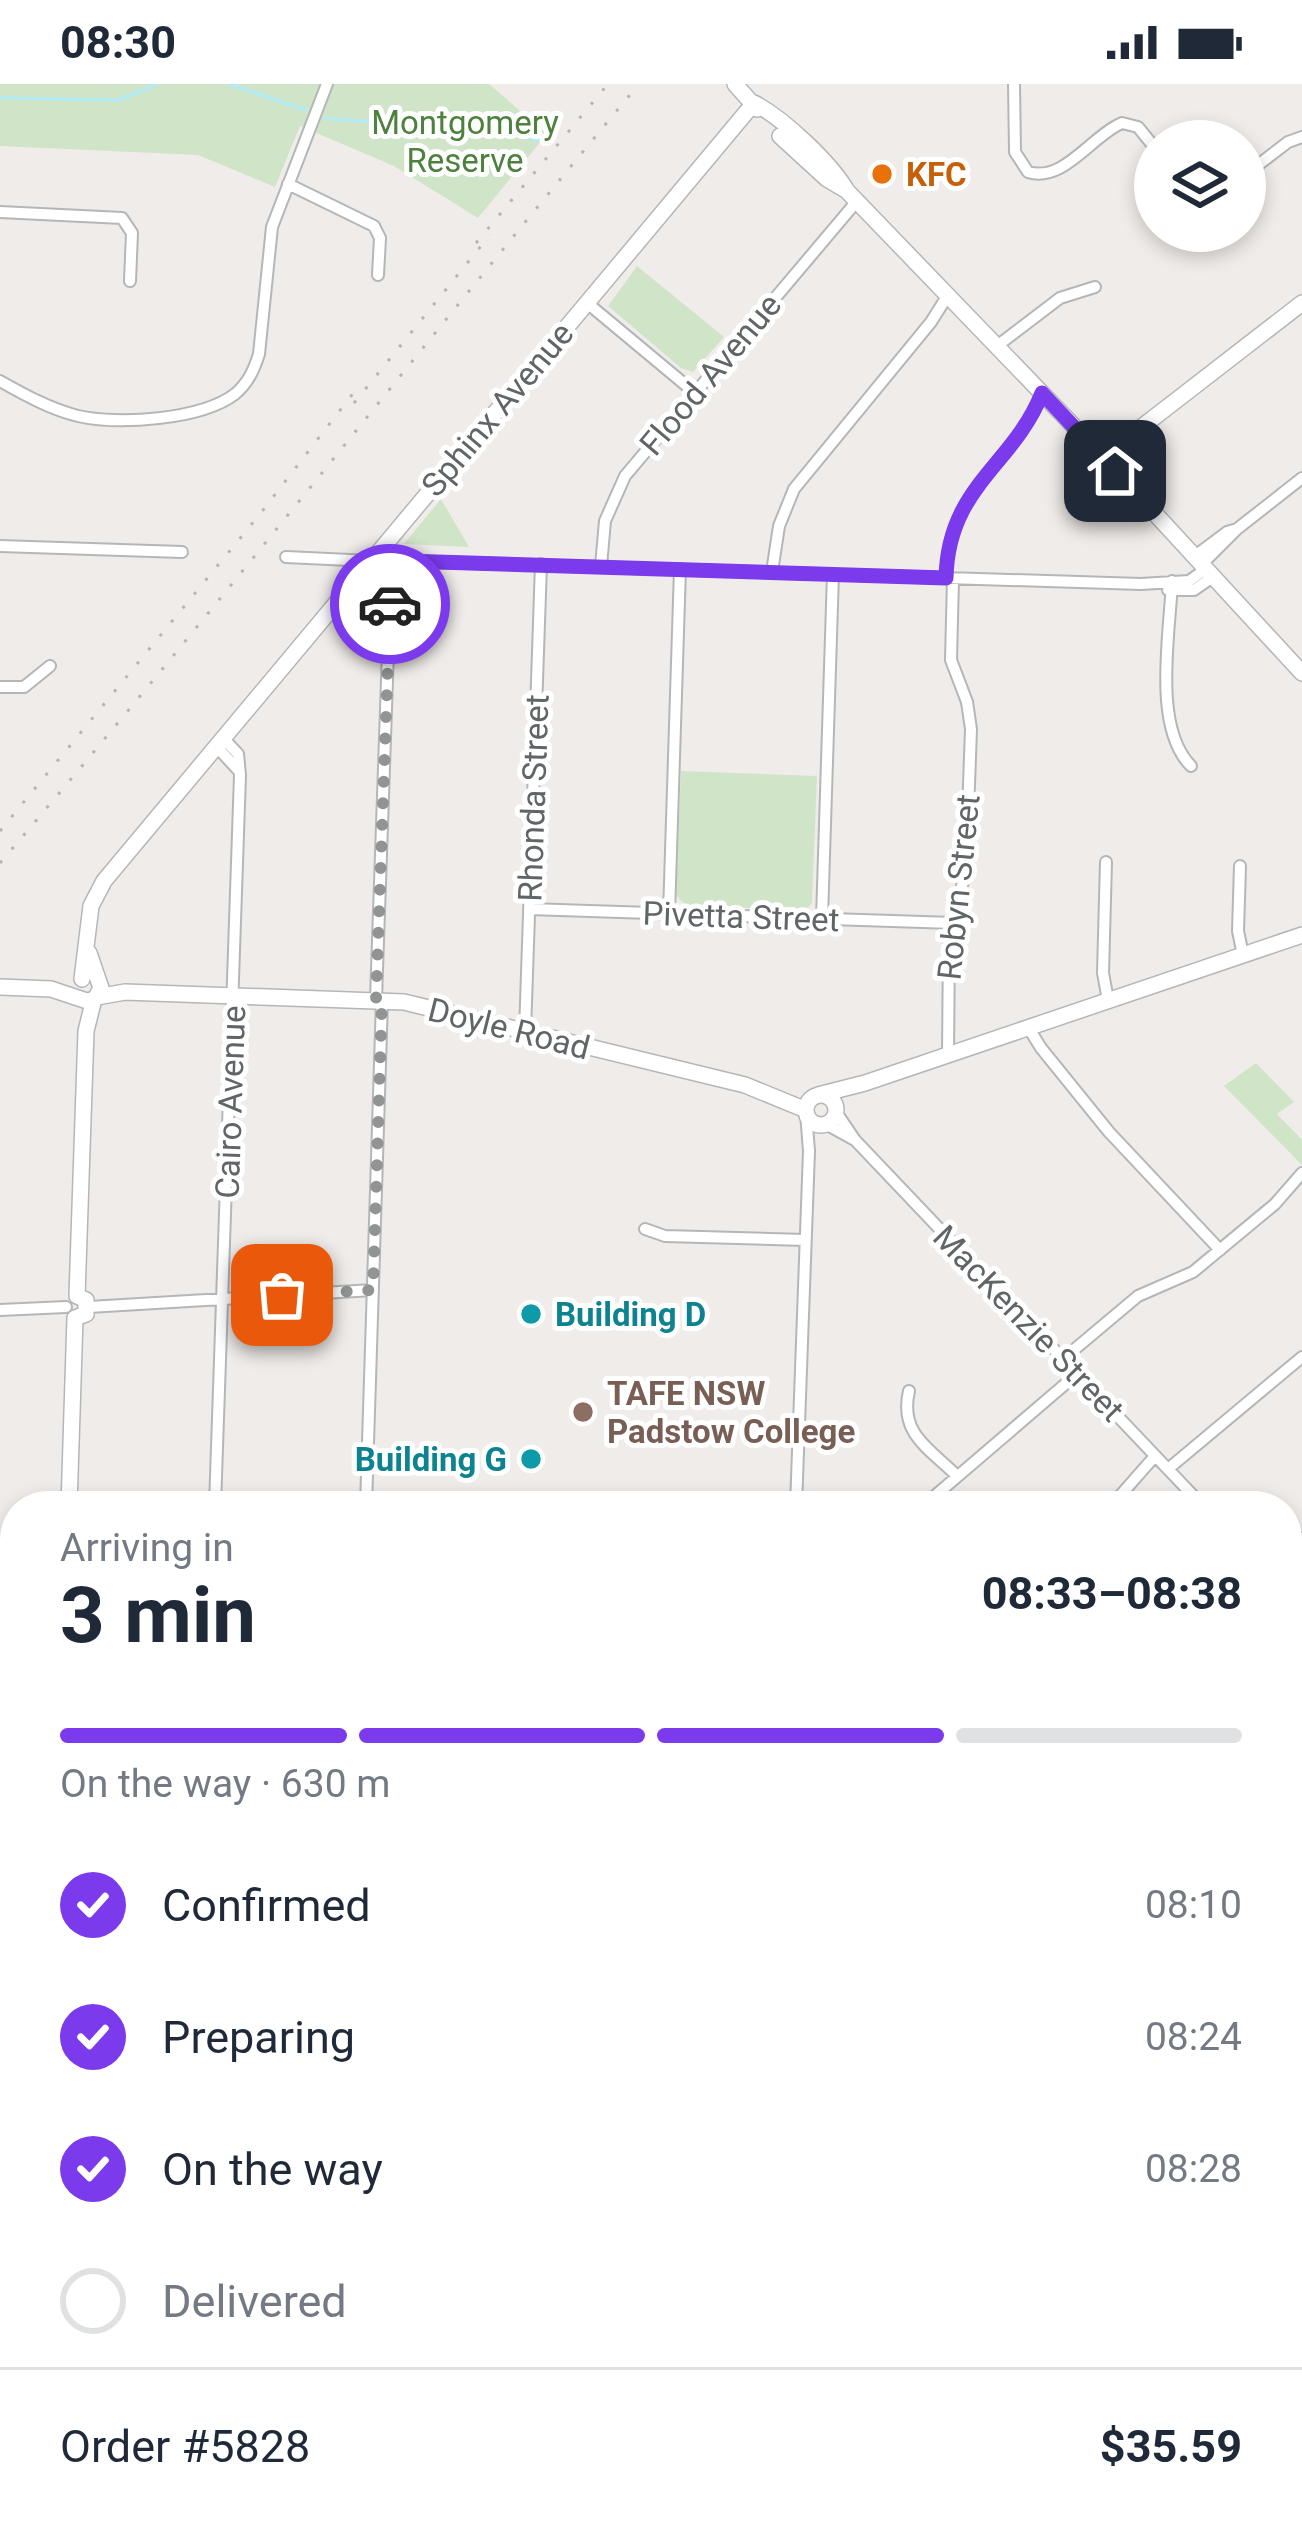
<!DOCTYPE html>
<html lang="en">
<head>
<meta charset="utf-8">
<style>
  body { margin:0; font-family:Roboto,sans-serif; background:#f6f6f7; color:#1f2937; height:100vh; display:flex; flex-direction:column; font-size:45px; white-space:nowrap }
  * { box-sizing:border-box; margin:0 }
  p { font-size:39px; color:#747a83 }
  .icon { flex:none; width:66px; height:66px; fill:none; stroke:currentColor; stroke-width:2; stroke-linecap:round; stroke-linejoin:round }
  .map { position:relative; flex:1; overflow:hidden }
  .details { position:absolute; left:0px; top:1407px; width:1302px; height:1059px; display:flex; flex-direction:column; background:#fff; border-radius:48px 48px 0 0; box-shadow:0 6px 18px #0003 }
  .details>* { flex:none }
  .controls { position:absolute; left:1134px; top:36px; display:grid; gap:24px }
  .controls a { display:grid; place-items:center; width:132px; height:132px; border-radius:50%; background:#fff; box-shadow:0 6px 18px #0003; font-size:60px }
  .pin { position:absolute; display:grid; place-items:center; width:102px; height:102px; color:#fff; margin:-51px; border-radius:24px; box-shadow:0 6px 18px #0006 }
  .courier { position:absolute; display:grid; place-items:center; width:120px; height:120px; margin:-60px; border:9px solid #7c3aed; border-radius:50%; background:#fff; color:#222; box-shadow:0 3px 15px #0007 }
  .head em { font-style:normal; font-weight:700 }
  .head div { display:flex; flex-direction:column-reverse }
  .head { display:flex; align-items:center; justify-content:space-between; height:204px; padding:0 60px }
  h1 { font-size:78px; font-weight:700; line-height:90px }
  .bar { display:grid; grid-template-columns:repeat(4,1fr); gap:18px 12px; align-content:center; height:144px; padding:0 60px }
  .bar i { height:15px; border-radius:9px; background:#e0e1e3 }
  .bar .on { background:#7c3aed }
  .bar p { grid-column:span 4 }
  .line { display:flex; align-items:center; gap:30px; padding:0 60px; border-top:3px solid #e0e1e3 }
  .line div { flex:1 }
  ol { padding:0 60px; list-style:none }
  li { display:flex; align-items:center; gap:36px; height:132px }
  li p { margin-inline-start:auto }
  li .icon { padding:12px; border-radius:50%; background:#7c3aed; color:#fff; stroke-width:4 }
  li:last-child { color:#747a83 }
  li i { width:66px; height:66px; border:6px solid #e0e1e3; border-radius:50% }
  .status { display:flex; justify-content:space-between; align-items:center; height:84px; padding:0 60px; background:#fff; direction:ltr }
  .status svg { height:33px; fill:currentColor }
  .map>svg:first-child { display:block }
  .green { fill:#d0e5c8 }
  .lines { fill:none; stroke-linecap:round; stroke-linejoin:round }
  .stream { stroke:#b1ecf8; stroke-width:3 }
  .street-casing { stroke:#b3b7b9; stroke-width:14 }
  .secondary-casing { stroke:#b3b7b9; stroke-width:18 }
  .highway-casing { stroke:#e46a15; stroke-width:21 }
  .street { stroke:#fff; stroke-width:10 }
  .secondary { stroke:#fff; stroke-width:15 }
  .highway { stroke:#f4c59c; stroke-width:18 }
  .rail { stroke:#b4b5b5; stroke-width:3; stroke-dasharray:3 15; stroke-linecap:butt }
  .done { stroke:#929494; stroke-width:12; stroke-dasharray:0 21.6 }
  .route { stroke:#7c3aed; stroke-width:15 }
  .food-dot { fill:#e8710a; stroke:#fff; stroke-width:4.5 }
  .culture-dot { fill:#0f9aa8; stroke:#fff; stroke-width:4.5 }
  .education-dot { fill:#8d6e63; stroke:#fff; stroke-width:4.5 }
  .labels { text-anchor:middle; stroke-width:10; stroke-linejoin:round; paint-order:stroke }
  .park-label { font-size:33px; fill:#4d813d; stroke:#fff }
  .food-label { font-size:33px; font-weight:bold; fill:#c56008; stroke:#fff; text-anchor:start }
  .street-label { font-size:33px; fill:#606567; stroke:#fff }
  .culture-label { font-size:33px; font-weight:bold; fill:#0d838f; stroke:#fff; text-anchor:start }
  .education-label { font-size:33px; font-weight:bold; fill:#785e54; stroke:#fff; text-anchor:start }
</style>
</head>
<body>
<div class="status"><b>08:30</b><svg viewBox="0 0 49 12"><path d="M0 12V9h3v3zM5 12V6h3v6zM10 12V3h3v9zM15 12V0h3v12zM26 1h20v11H26zM47 4h2v5h-2z"/></svg></div>
<div class="map">
<svg width="1302" height="2464" viewBox="0 0 1302 2464">
  <rect width="100%" height="100%" fill="#f0ece9"/>
  <path class="green" d="M 0,0 L 489,0 L 547,50 L 478,134 L 394,82 L 300,42 L 275,103 L 198,71 L 0,62 Z
    M 637,182 L 724,253 L 693,288 L 681,284 L 608,222 Z
    M 441,415 L 469,463 L 404,460 Z
    M 681,687 L 817,692 L 812,819 L 805,826 L 686,822 L 676,811 Z
    M 1256,979 L 1294,1018 L 1277,1030 L 1302,1056 L 1302,1081 L 1224,1002 Z
    M 1302,1940 L 1302,2032 L 1287,2054 L 1287,1953 Z"/>
  <g class="lines">
    <path class="stream" d="M 229,0 L 306,26
      M 0,14 L 119,16 L 157,0
      M 325,34 L 519,51 L 545,58"/>
    <g class="street-casing">
      <path id="street" d="M 1014,0 L 1015,68 L 1028,88 C 1064,99 1091,52 1122,39 L 1138,43 L 1155,64
        M 1245,91 L 1288,58 L 1302,53
        M 288,100 L 374,142 L 380,154 L 378,191
        M 0,128 L 122,134 L 132,149 L 130,197
        M 586,218 L 694,308
        M 997,262 L 1060,214 L 1095,203
        M 0,297 C 25,311 50,325 78,332 C 118,341 201,336 235,310 C 248,299 254,286 259,270 L 272,143 L 327,0
        M 0,462 L 182,468
        M 377,470 L 392,481 L 404,477 L 1141,500 L 1189,497 L 1206,485
        M 1195,472 L 1227,448 L 1237,445 L 1302,394
        M 286,473 L 371,477
        M 1202,480 L 1237,445
        M 601,482 L 605,437 L 625,392 L 857,117
        M 772,488 L 779,442 L 794,405 L 931,238 L 948,211
        M 946,494 C 948,401 1013,382 1042,309
        M 1172,497 C 1170,549 1152,643 1191,682
        M 1168,506 L 1194,506 L 1214,492
        M 0,603 L 24,603 L 50,582
        M 216,662 L 239,687
        M 1106,778 L 1103,889 L 1108,916
        M 1240,782 L 1238,847 L 1243,871
        M 529,825 L 953,839
        M 669,830 L 680,485
        M 822,834 L 833,490
        M 376,915 L 390,509 L 399,479
        M 1028,943 L 1041,964 L 1109,1048 L 1220,1166
        M 525,948 L 541,480
        M 948,970 L 949,860 L 966,784 L 971,645 L 967,618 L 951,576 L 953,495
        M 836,1028 L 855,1056 L 1203,1422
        M 826,1040 L 855,1056
        M 645,1145 L 665,1152 L 805,1156
        M 89,1223 L 373,1206
        M 0,1226 L 66,1223
        M 1063,1275 L 1138,1212 L 1193,1188 L 1275,1120 L 1302,1089
        M 909,1307 C 899,1350 929,1364 957,1392
        M 1168,1385 L 1302,1273
        M 215,1422 L 240,691 L 238,670 L 223,654
        M 366,1422 L 382,916
        M 796,1422 L 809,1067 L 806,1029
        M 923,1422 L 1077,1290
        M 1111,1422 L 1155,1372
        M 1287,1466 L 1302,1454
        M 1287,1508 L 1302,1527
        M 1287,1676 L 1302,1664
        M 1287,1847 L 1302,1834
        M 923,2464 L 931,2451"/>
    </g>
    <g class="secondary-casing">
      <path id="secondary" d="M 735,0 L 757,25
        M 754,19 C 784,35 830,78 847,107 L 1089,358 L 1302,589
        M 780,52 L 827,95 L 844,105
        M 1103,373 L 1302,219
        M 82,895 L 91,822 L 104,797 L 754,19
        M 0,903 L 51,905 L 87,917 L 95,915 L 101,904 L 89,869
        M 97,913 L 125,908 L 404,918 L 745,1001 L 806,1026
        M806 1026a15 15 0 1 1 30 0a15 15 0 1 1-30 0Z
        M 818,1011 L 865,999 L 1302,851
        M 77,1212 L 86,947 L 94,915
        M 75,1234 L 86,1230 L 86,1216 L 77,1212
        M 69,1422 L 75,1234
        M 0,1533 L 13,1546
        M 0,1748 L 4,1590 L 13,1548
        M 0,2157 L 0,2164
        M 0,2183 L 15,2176
        M 1287,2352 L 1302,2361"/>
    </g>
    <g class="highway-casing">
      <path id="highway" d="M 1287,2121 L 1302,2098
        M 1287,2162 L 1302,2138
        M 1066,2464 L 1074,2451
        M 1095,2464 L 1103,2451"/>
    </g>
    <use href="#street" class="street"/>
    <use href="#secondary" class="secondary"/>
    <use href="#highway" class="highway"/>
    <path class="rail" d="M 476,159 L 608,0
      M 354,319 L 490,151
      M 0,747 L 260,430 L 358,303
      M 0,779 C 218,524 424,258 639,0"/>
  </g>
  <g class="lines">
    <path class="done" d="M 282,1211 L 373,1206 L 382,916 L 376,915 L 390,520"/>
    <path class="route" d="M 390,520 L 392,490 L 404,477 L 946,494 C 948,402 1013,382 1042,309 L 1115,387"/>
  </g>
  <circle class="food-dot" cx="882" cy="90" r="12"/>
  <g class="culture-dot">
    <circle cx="531" cy="1230" r="12"/>
    <circle cx="531" cy="1375" r="12"/>
  </g>
  <circle class="education-dot" cx="583" cy="1328" r="12"/>
  <g class="labels">
    <g class="park-label">
      <text x="465" y="50">Montgomery<tspan x="465" dy="38">Reserve</tspan></text>
    </g>
    <g class="food-label">
      <text x="906" y="102">KFC</text>
    </g>
    <g class="street-label">
      <text transform="translate(710 290) rotate(-50)" y="12">Flood Avenue</text>
      <text transform="translate(497 325) rotate(-50)" y="12">Sphinx Avenue</text>
      <text transform="translate(533 714) rotate(-88)" y="12">Rhonda Street</text>
      <text transform="translate(958 803) rotate(-84)" y="12">Robyn Street</text>
      <text transform="translate(741 832) rotate(2)" y="12">Pivetta Street</text>
      <text transform="translate(509 944) rotate(14)" y="12">Doyle Road</text>
      <text transform="translate(230 1018) rotate(-88)" y="12">Cairo Avenue</text>
      <text transform="translate(1029 1239) rotate(46)" y="12">MacKenzie Street</text>
    </g>
    <g class="culture-label">
      <text x="555" y="1242">Building D</text>
      <text x="507" y="1387" text-anchor="end">Building G</text>
    </g>
    <g class="education-label">
      <text x="607" y="1321">TAFE NSW<tspan x="607" dy="38">Padstow College</tspan></text>
    </g>
  </g>
</svg>
<div class="controls">
<a><svg class="icon" aria-label="layers" viewBox="0 0 24 24"><path d="M12 4l9 5-9 5-9-5zM3 14l9 5 9-5"/></svg></a>
</div>
<div class="pin" style="left:282px;top:1211px;background:#ea580c"><svg class="icon" aria-label="bag" viewBox="0 0 24 24"><path d="M5 8h14l-1 12H6zM9 8a3 3 0 0 1 6 0"/></svg></div>
<div class="pin" style="left:1115px;top:387px;background:#1f2937"><svg class="icon" aria-label="home" viewBox="0 0 24 24"><path d="M3 11l9-7 9 7M6 9v11h12V9"/></svg></div>
<div class="courier" style="left:390px;top:520px"><svg class="icon" aria-label="car" viewBox="0 0 24 24"><path d="M5 17H2v-5l4-1 3-4h7l3 4 3 1v5h-3M9 17h6M6 11h13"/><circle cx="7" cy="17" r="2"/><circle cx="17" cy="17" r="2"/></svg></div>
<section class="details">
<div class="head"><div><h1>3 min</h1><p>Arriving in</p></div><em>08:33–08:38</em></div>
<div class="bar"><i class="on"></i><i class="on"></i><i class="on"></i><i></i><p>On the way · 630 m</p></div>
<ol>
<li><svg class="icon" aria-label="check" viewBox="0 0 24 24"><path d="M5 12l5 5 9-10"/></svg>Confirmed<p>08:10</p></li>
<li><svg class="icon" aria-label="check" viewBox="0 0 24 24"><path d="M5 12l5 5 9-10"/></svg>Preparing<p>08:24</p></li>
<li><svg class="icon" aria-label="check" viewBox="0 0 24 24"><path d="M5 12l5 5 9-10"/></svg>On the way<p>08:28</p></li>
<li><i></i>Delivered</li>
</ol>
<div class="line" style="height:156px"><div>Order #5828</div><b>$35.59</b></div>
</section>
</div>
</body>
</html>
